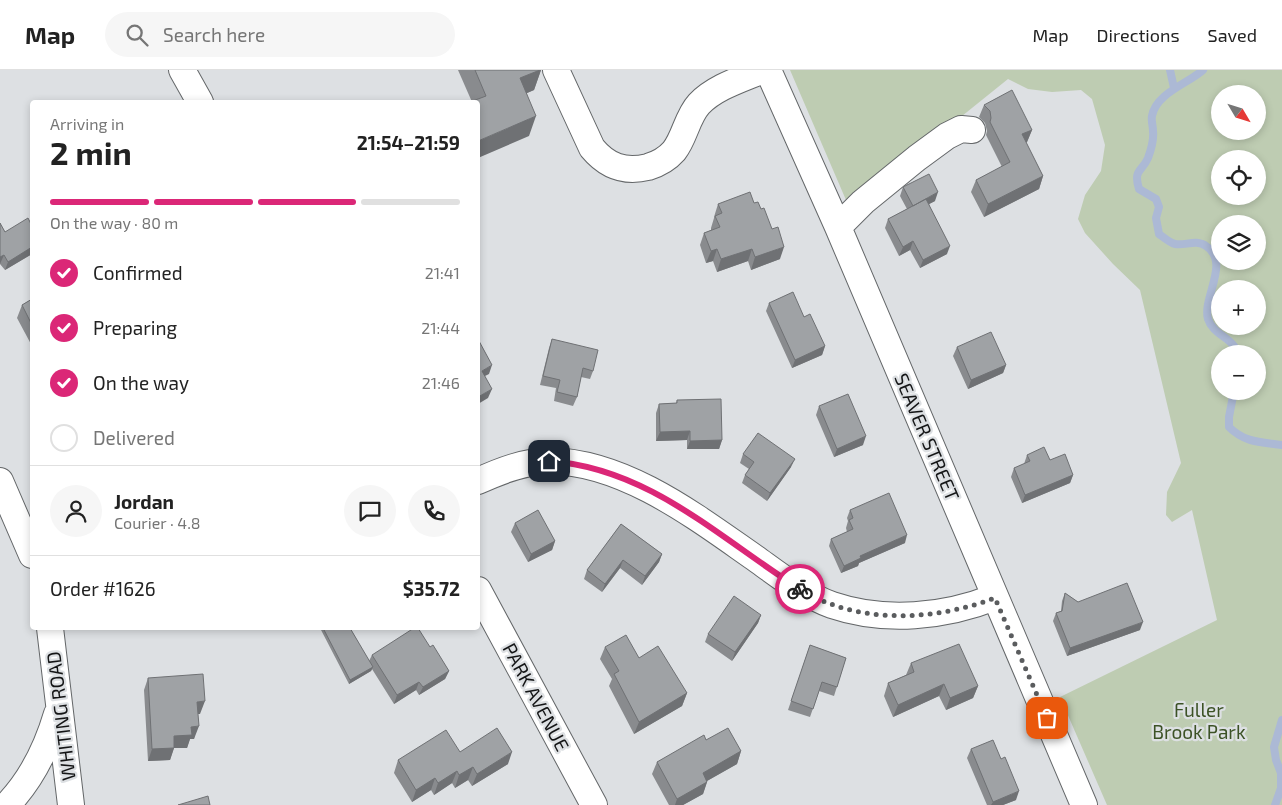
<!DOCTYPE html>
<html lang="en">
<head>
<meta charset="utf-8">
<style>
  body { margin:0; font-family:"Exo 2",sans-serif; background:#f6f6f6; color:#222; height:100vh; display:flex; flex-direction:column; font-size:19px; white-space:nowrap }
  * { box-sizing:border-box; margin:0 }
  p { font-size:16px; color:#767676 }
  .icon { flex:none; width:28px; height:28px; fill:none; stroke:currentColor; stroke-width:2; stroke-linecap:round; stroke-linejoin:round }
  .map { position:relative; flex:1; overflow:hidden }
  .side { position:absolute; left:30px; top:30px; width:450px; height:530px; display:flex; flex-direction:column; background:#fff; border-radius:5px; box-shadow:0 2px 8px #0003 }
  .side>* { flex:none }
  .needle { width:32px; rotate:128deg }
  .buttons { position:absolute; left:1211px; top:15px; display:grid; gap:10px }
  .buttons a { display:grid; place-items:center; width:55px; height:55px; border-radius:50%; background:#fff; box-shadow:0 2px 8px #0003; font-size:25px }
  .pin { position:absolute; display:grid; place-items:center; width:42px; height:42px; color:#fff; margin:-21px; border-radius:10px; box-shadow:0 2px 8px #0006 }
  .courier { position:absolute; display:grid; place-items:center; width:50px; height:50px; margin:-25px; border:4px solid #db2777; border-radius:50%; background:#fff; color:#222; box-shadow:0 1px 6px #0007 }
  .headline em { font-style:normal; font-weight:700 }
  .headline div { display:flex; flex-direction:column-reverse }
  .headline { display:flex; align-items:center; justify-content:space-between; height:85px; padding:0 20px }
  h1 { font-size:32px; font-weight:700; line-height:38px }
  .bar { display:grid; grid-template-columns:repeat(4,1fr); gap:8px 5px; align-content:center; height:60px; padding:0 20px }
  .bar i { height:6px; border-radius:4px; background:#e0e0e0 }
  .bar .active { background:#db2777 }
  .bar p { grid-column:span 4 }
  .line { display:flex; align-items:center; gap:12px; padding:0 20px; border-top:1px solid #e0e0e0 }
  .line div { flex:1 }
  .round { display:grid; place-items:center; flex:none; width:52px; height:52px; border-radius:26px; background:#f6f6f6 }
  ol { padding:0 20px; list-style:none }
  li { display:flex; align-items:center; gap:15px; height:55px }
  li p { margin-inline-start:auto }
  li .icon { padding:5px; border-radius:50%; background:#db2777; color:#fff; stroke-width:4 }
  li:last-child { color:#767676 }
  li i { width:28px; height:28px; border:2px solid #e0e0e0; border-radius:50% }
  header { display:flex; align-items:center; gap:30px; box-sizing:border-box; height:70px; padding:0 25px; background:#fff; border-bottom:1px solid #e0e0e0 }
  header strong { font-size:24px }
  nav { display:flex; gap:28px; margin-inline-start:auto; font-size:18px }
  .search { width:350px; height:45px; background:#f6f6f6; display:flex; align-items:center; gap:12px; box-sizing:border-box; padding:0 18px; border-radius:28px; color:#767676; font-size:19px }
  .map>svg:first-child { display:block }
  .green { fill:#beccb2; fill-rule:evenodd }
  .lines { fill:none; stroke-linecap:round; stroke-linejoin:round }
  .stream { stroke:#acb9d5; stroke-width:8 }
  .minor-casing { stroke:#646769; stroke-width:28 }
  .minor { stroke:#fff; stroke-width:26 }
  .wall { fill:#898b8e }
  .shaded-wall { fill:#6f7174 }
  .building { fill:#9fa2a5; stroke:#6f7174 }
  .done { stroke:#5a5c5e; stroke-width:5; stroke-dasharray:0 9 }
  .route { stroke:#db2777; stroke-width:6 }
  .labels { text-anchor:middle; stroke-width:4.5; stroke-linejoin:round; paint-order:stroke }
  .street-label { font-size:19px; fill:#141516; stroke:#dde0e3 }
  .park-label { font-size:19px; fill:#3c5226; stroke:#dde0e3 }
</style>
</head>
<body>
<header>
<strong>Map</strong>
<div class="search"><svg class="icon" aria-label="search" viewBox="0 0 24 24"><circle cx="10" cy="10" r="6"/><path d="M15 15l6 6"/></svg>Search here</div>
<nav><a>Map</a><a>Directions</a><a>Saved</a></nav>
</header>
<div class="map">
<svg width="1282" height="735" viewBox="0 0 1282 735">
  <rect width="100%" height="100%" fill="#dde0e3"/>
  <path class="green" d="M 790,0 L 1282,0 L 1282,735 L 1107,735 L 1060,627 L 1217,550 L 1192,440 L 1172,452 L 1166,445 L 1167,422 L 1181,393 L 1140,220 L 1113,194 L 1085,163 L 1078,149 L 1085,125 L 1101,101 L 1105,75 L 1092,29 L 1081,20 L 1052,22 L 1028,19 L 1008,9 L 849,137 ZM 1220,24 L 1258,24 L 1258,61 L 1220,61 ZM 1220,89 L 1258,89 L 1258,126 L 1220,126 ZM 1220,154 L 1258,154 L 1258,191 L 1220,191 ZM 1220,219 L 1258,219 L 1258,256 L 1220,256 ZM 1220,284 L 1258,284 L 1258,321 L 1220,321 Z"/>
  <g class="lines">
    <path class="stream" d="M 1170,0 L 1174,18
      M 1203,0 C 1189,13 1156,23 1152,46 C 1151,50 1153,56 1153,61 C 1154,70 1151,80 1148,88 C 1142,102 1133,99 1139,119 L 1156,129 L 1159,137 L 1156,148 L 1159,164 C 1163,167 1170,173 1175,174 C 1185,176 1196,169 1206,176 C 1231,192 1202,228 1208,249 C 1213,265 1234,268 1238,284
      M 1234,321 L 1229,347 L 1229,357 C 1245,373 1261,372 1282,375
      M 1275,735 L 1281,718 L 1281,703 L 1276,690 L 1274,677 L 1282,650"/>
    <g class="minor-casing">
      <path id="minor" d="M 182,0 L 200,32
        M 556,0 L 592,78 C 607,96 624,103 648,97 C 658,94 667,89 674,81 C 685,67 687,47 699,34 C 715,17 742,9 763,0
        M 768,0 L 838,157 L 1084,735
        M 838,157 L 863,132 L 917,88 L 947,66 L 961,59 L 972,60
        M 0,411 L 32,485
        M 478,411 C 500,401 525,391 550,391 C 625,392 696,447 755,488 C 780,506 804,525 832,535 C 885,553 945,547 995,527
        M 478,520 L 594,735
        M 50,558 L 71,735
        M 7,735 C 32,709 47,678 57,644"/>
    </g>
    <use href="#minor" class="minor"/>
  </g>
  <path class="wall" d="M 458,0 L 541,0 L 534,20 L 527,23 L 529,66 L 472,32 Z
    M 984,35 L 1032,60 L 1027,72 L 1026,73 L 1043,106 L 1039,119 L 984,147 L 971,122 L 976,110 L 1002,97 L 986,65 L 987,61 L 985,53 L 979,47 Z
    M 903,117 L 935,131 L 929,134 L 947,184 L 920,198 L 910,180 L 899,186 L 885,158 L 888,149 L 907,139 L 900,126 Z
    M 754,133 L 780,189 L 751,200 L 748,191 L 717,202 L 713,191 L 706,193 L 700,175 L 704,163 L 711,160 L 711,158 L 714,148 L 714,147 L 718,134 Z
    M 0,153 L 5,162 L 32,156 L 32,184 L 5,200 L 0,194 Z
    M 32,229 L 32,276 L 17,248 L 22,235 Z
    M 769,233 L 804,247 L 825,276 L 822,285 L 792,298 L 766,241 Z
    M 552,269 L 593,301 L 590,309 L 581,307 L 577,327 L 573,336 L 554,331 L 556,318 L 540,315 L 549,278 Z
    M 957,277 L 1006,295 L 1003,303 L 968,319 L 953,286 Z
    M 677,330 L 722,370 L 719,379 L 687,379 L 687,370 L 656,371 L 656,343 L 659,334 L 676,333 Z
    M 819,336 L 863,375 L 834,387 L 816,345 Z
    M 743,384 L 791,397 L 767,431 L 742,413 L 745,405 L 749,399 L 740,393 Z
    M 1027,385 L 1050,390 L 1073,405 L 1070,413 L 1022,433 L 1011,407 L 1014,398 L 1024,394 Z
    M 850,440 L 905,473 L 859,493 L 858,496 L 841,503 L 829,476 L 831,469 L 847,462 L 846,458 L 848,451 L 847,448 Z
    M 515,453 L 555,471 L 552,480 L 528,492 L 511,462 Z
    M 621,454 L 662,484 L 659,492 L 642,515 L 620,498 L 602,522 L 584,509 L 587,500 Z
    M 1065,523 L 1078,532 L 1140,560 L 1067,586 L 1053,551 L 1056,543 L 1061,541 L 1062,531 Z
    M 761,545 L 758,553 L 732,591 L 705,572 L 708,564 Z
    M 320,558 L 350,558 L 369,591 L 372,585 L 430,577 L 449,601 L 445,609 L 419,625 L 416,620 L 394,634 L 372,599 L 371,601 L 349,614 Z
    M 810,575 L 846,588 L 834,626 L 819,621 L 810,647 L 788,640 Z
    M 605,577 L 639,588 L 687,623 L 682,636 L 634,664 L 609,616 L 612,609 L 600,589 Z
    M 911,593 L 978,616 L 973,628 L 946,640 L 939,626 L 893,647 L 884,626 L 888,613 L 906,605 Z
    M 148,608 L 200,644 L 198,644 L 194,669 L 190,669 L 187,678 L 174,678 L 170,690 L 148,691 L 144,620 Z
    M 706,670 L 741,681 L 737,694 L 707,711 L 707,712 L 703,724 L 683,735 L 669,735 L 652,704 L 657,692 Z
    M 971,679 L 1016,730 L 1003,735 L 987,735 L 967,688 Z
    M 460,682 L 508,694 L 472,716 L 468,710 L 455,718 L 452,713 L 434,725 L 431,720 L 412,732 L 394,703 L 398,690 Z"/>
  <path class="shaded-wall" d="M 540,0 L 541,0 L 534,20 L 513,29 L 520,8 Z
    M 536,46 L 529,66 L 478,88 L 478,71 Z
    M 1032,60 L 1027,72 L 1017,77 L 1022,64 Z
    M 1043,106 L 1039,119 L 984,147 L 988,134 Z
    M 938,122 L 935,131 L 910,144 L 913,136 Z
    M 913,171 L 910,180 L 899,186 L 903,177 Z
    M 950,176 L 947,184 L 920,198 L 923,190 Z
    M 32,177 L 32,184 L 5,200 L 8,192 Z
    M 784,177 L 780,189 L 751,200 L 755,187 Z
    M 717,179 L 713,191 L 706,193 L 711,181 Z
    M 752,179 L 748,191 L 717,202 L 721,189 Z
    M 4,185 L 0,194 L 0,187 Z
    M 825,276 L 822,285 L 792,298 L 795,290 Z
    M 492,295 L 489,304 L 479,309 L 482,301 Z
    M 1006,295 L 1003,303 L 968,319 L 971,310 Z
    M 492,319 L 488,328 L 478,334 L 478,327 Z
    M 690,361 L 687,370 L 656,371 L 660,362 Z
    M 866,366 L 863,375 L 834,387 L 837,379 Z
    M 722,370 L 719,379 L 687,379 L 690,371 Z
    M 795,389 L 791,397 L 767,431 L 770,423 Z
    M 1073,405 L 1070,413 L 1022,433 L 1025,425 Z
    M 907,465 L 905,473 L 859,493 L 858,496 L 841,503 L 844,496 L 860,486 Z
    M 555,471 L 552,480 L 528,492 L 531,484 Z
    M 662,484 L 659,492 L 642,515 L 645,506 Z
    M 623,490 L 620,498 L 602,522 L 605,514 Z
    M 761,545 L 758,553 L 732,591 L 735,582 Z
    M 1143,552 L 1140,560 L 1067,586 L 1070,578 Z
    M 373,597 L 371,601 L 349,614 L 350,610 Z
    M 449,601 L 445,609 L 419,625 L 423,617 Z
    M 419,612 L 416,620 L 394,634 L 397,625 Z
    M 944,614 L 939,626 L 893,647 L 898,635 Z
    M 978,616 L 973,628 L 946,640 L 950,628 Z
    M 687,623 L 682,636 L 634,664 L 639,652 Z
    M 205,631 L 200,644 L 193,644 L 197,632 Z
    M 199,656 L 194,669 L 190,669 L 187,678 L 174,678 L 170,690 L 148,691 L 152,679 L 191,657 Z
    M 741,681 L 737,694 L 698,716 L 703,703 Z
    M 512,682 L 508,694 L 472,716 L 477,704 Z
    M 473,697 L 468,710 L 455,718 L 459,705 Z
    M 457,701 L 452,713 L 434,725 L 438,713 Z
    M 435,708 L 431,720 L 412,732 L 416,720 Z
    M 707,712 L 703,724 L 683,735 L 675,735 L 677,729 Z
    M 1019,721 L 1016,730 L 1003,735 L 991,735 L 993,732 Z"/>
  <path class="building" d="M 475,0 L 540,0 L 520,8 L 536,46 L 478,71 L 478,32 L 470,32 L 486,26 Z
    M 1012,20 L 1032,60 L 1022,64 L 1043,106 L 988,134 L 976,110 L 1010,92 L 990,52 L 991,48 L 990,41 L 984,35 Z
    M 929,104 L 938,122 L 913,136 L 903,117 Z
    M 750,122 L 754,133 L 758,132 L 761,139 L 764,138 L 772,159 L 778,157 L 784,177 L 755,187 L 752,179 L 721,189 L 717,179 L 711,181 L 704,163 L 720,157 L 715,146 L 722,143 L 718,134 Z
    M 926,129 L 950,176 L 923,190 L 913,171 L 903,177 L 888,149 Z
    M 28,148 L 32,156 L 32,177 L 8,192 L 4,185 L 0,187 L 0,153 L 5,162 Z
    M 793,222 L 804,247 L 810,244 L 825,276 L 795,290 L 769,233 Z
    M 32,229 L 32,255 L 22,235 Z
    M 991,262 L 1006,295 L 971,310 L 957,277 Z
    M 552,269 L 598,280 L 593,301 L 583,298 L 577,327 L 557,322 L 560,310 L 543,306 Z
    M 479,271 L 492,295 L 482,301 L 492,319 L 478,327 L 478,272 Z
    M 848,324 L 866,366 L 837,379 L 819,336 Z
    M 721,329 L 722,370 L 690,371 L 690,361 L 660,362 L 659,334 L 677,333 L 677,330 Z
    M 758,363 L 795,389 L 770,423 L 745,405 L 754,392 L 743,384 Z
    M 1044,377 L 1050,390 L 1065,384 L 1073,405 L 1025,425 L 1014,398 L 1030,391 L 1027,385 Z
    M 889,423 L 907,465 L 860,486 L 861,488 L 844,496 L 831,469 L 853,459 L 849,450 L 853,448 L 850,440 Z
    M 538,440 L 555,471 L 531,484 L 515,453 Z
    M 621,454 L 662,484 L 645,506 L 623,490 L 605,514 L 587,500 Z
    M 1127,513 L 1143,552 L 1070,578 L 1056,543 L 1062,541 L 1065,523 L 1078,532 Z
    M 734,526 L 761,545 L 735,582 L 708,564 Z
    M 323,558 L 350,558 L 373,597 L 350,610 Z
    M 414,558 L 418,558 L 430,577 L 433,575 L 449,601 L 423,617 L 419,612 L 397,625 L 372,585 Z
    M 626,565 L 639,588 L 658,576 L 687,623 L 639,652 L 614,604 L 619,601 L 605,577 Z
    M 959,574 L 978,616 L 950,628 L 944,614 L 898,635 L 888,613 L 914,602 L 911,593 Z
    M 810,575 L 846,588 L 837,617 L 822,612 L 813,639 L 791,631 Z
    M 203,604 L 205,631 L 197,632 L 199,656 L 191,657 L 192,665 L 174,666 L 174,678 L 152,679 L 148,608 Z
    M 497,658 L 512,682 L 477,704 L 473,697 L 459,705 L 457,701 L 438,713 L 435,708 L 416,720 L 398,690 L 446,660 L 460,682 Z
    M 728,658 L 741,681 L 703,703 L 707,712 L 677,729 L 657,692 L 704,665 L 706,670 Z
    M 993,670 L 1001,689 L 1005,687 L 1019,721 L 993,732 L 971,679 Z
    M 208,726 L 210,735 L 178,735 Z"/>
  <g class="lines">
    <path class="done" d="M 800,519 C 857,555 934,551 995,528 L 1047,648"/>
    <path class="route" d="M 549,391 C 649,398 719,468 800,519"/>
  </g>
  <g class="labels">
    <g class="street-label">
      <text transform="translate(927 367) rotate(67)" y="7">SEAVER STREET</text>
      <text transform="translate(536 627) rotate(62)" y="7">PARK AVENUE</text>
      <text transform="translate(61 646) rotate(-97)" y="7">WHITING ROAD</text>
    </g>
    <g class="park-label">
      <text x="1199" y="647">Fuller<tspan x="1199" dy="22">Brook Park</tspan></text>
    </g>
  </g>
</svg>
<div class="buttons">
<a><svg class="needle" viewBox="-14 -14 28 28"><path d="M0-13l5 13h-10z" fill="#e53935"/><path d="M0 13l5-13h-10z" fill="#767676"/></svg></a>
<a><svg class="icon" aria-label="locate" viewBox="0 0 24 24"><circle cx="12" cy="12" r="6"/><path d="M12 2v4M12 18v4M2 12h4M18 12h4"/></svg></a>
<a><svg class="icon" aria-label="layers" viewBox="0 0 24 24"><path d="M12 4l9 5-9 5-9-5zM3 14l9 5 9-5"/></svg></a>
<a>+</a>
<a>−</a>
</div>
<div class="pin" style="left:1047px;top:648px;background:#ea580c"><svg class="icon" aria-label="bag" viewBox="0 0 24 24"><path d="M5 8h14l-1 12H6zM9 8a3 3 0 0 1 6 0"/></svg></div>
<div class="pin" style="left:549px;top:391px;background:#1f2937"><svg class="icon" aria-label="home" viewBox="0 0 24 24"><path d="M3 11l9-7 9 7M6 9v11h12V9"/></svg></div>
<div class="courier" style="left:800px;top:519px"><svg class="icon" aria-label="bike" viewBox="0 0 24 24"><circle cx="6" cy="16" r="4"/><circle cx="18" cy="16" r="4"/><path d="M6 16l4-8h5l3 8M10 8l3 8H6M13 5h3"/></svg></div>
<section class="side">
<div class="headline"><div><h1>2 min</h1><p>Arriving in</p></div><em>21:54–21:59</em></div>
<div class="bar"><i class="active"></i><i class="active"></i><i class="active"></i><i></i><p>On the way · 80 m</p></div>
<ol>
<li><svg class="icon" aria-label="check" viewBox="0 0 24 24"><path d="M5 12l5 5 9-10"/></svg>Confirmed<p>21:41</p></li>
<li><svg class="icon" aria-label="check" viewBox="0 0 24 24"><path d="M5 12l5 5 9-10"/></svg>Preparing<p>21:44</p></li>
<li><svg class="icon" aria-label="check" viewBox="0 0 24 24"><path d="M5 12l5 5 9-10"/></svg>On the way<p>21:46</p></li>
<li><i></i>Delivered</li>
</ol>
<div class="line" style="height:90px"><a class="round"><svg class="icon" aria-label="person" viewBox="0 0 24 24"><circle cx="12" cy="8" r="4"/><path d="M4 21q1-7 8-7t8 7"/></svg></a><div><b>Jordan</b><p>Courier · 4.8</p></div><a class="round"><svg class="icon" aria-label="chat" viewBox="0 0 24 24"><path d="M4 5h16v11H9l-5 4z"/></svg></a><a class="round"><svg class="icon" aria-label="phone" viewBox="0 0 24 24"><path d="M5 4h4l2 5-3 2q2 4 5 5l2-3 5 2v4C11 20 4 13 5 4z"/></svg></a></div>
<div class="line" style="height:65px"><div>Order #1626</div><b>$35.72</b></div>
</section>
</div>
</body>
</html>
